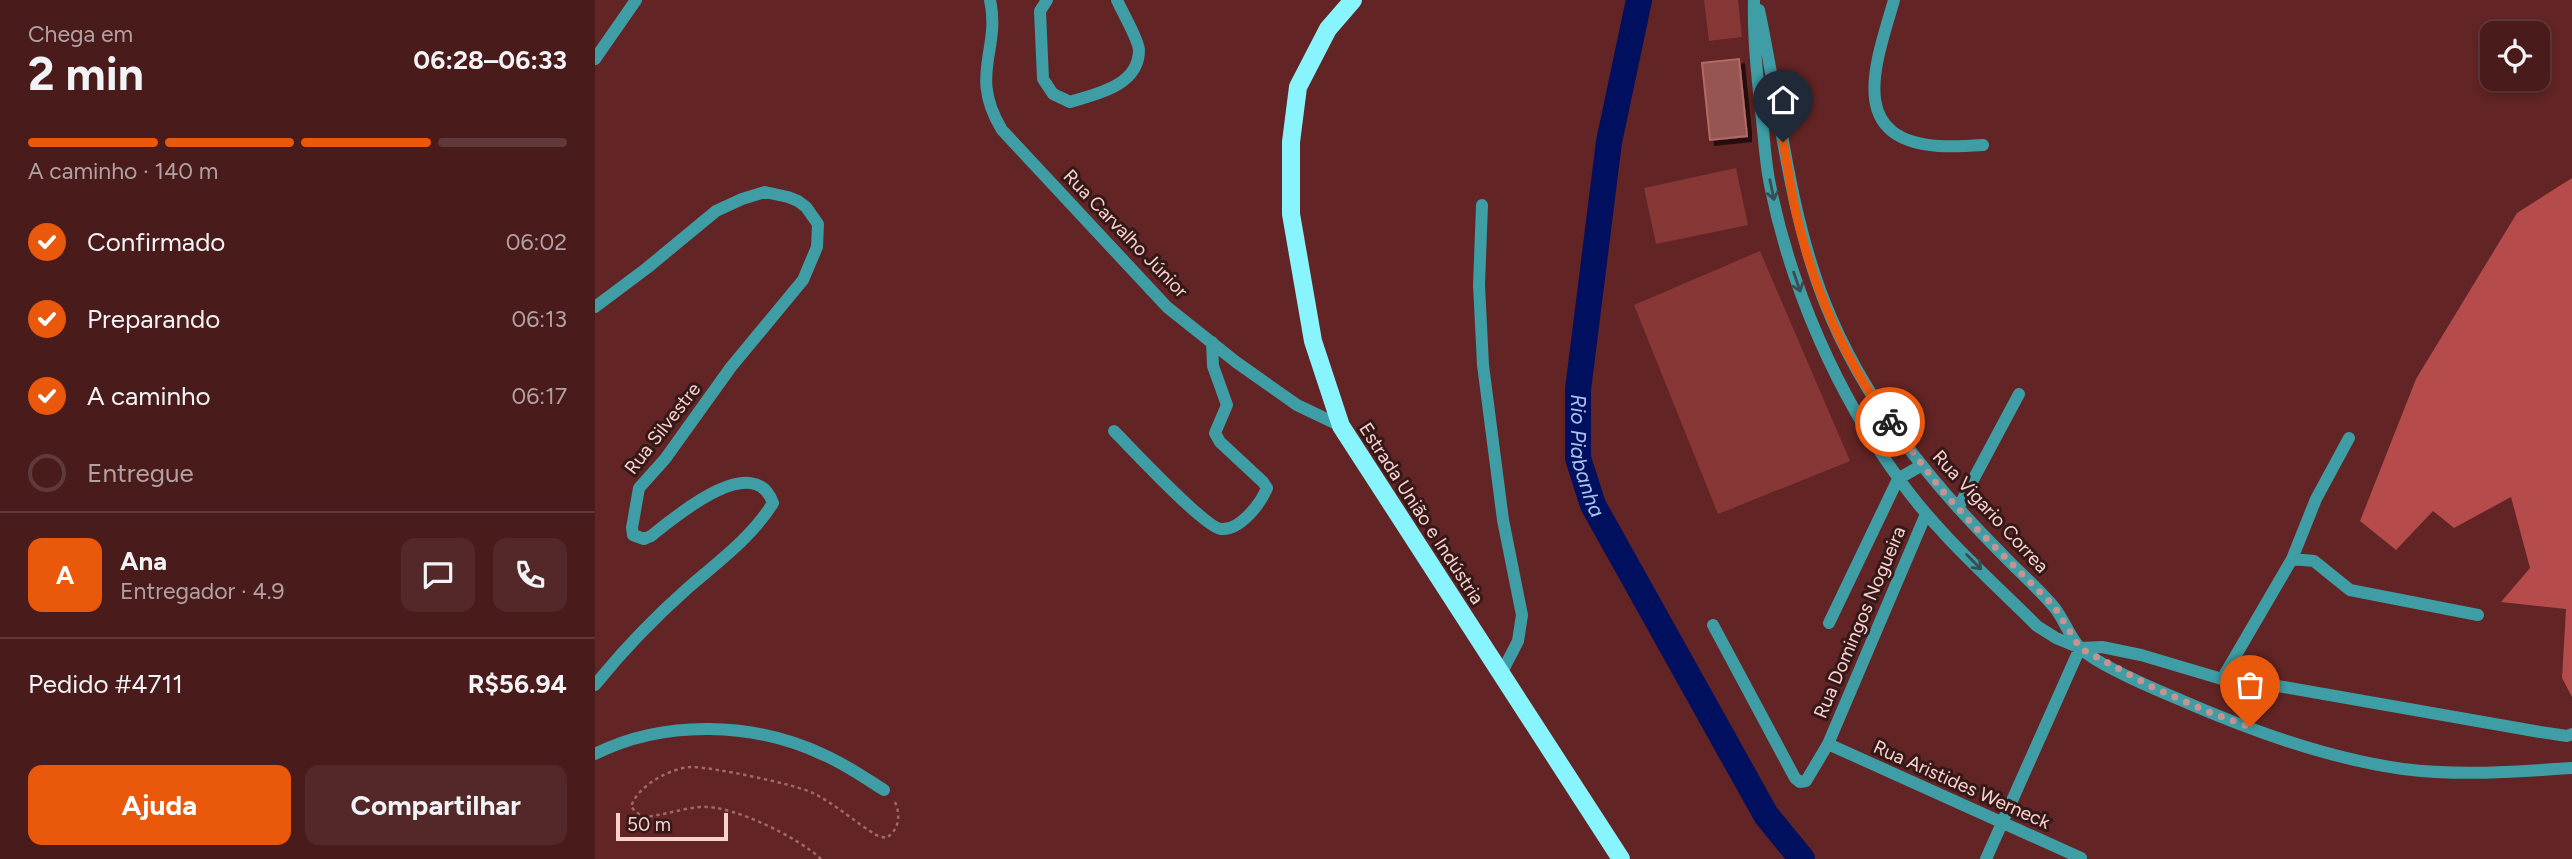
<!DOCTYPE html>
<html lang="pt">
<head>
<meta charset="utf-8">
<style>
  body { margin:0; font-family:Figtree,sans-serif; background:#542828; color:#f1f3f6; height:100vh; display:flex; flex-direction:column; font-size:26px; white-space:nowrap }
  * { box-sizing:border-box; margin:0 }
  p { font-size:23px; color:#b2a1a3 }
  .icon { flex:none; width:38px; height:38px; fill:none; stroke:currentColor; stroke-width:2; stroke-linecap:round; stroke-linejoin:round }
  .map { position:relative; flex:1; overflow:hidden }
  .details { display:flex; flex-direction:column; background:#4a1b1b; width:595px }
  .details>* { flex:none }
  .fabs { position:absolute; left:1885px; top:21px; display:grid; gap:14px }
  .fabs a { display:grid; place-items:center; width:70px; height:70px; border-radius:14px; background:#4a1b1b; box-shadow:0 4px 10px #0003,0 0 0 2px #61393a; font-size:35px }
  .scale { position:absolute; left:21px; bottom:18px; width:112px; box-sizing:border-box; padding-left:7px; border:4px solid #f9d1ce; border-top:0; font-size:19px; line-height:24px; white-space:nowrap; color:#f9d1ce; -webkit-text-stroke:5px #351918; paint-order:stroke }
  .pin { position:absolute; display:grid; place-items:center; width:60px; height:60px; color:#fff; margin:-72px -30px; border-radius:50% 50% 50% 0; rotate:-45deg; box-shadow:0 0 7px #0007 }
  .pin .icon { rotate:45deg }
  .courier { position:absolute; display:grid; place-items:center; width:70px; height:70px; margin:-35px; border:5px solid #ea580c; border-radius:50%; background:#fff; color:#222; box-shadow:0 2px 9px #0007 }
  .overview em { font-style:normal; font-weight:700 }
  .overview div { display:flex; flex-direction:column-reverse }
  .overview { display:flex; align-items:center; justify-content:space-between; height:119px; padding:0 28px }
  h1 { font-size:46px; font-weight:700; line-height:52px }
  .bar { display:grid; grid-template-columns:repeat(4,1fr); gap:10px 7px; align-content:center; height:84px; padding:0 28px }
  .bar i { height:9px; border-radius:5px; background:#61393a }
  .bar .selected { background:#ea580c }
  .bar p { grid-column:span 4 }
  .line { display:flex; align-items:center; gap:18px; padding:0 28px; border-top:2px solid #61393a }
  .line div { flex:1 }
  .round { display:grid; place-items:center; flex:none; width:74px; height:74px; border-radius:14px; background:#542828 }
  ol { padding:0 28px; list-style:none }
  li { display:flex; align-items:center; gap:21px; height:77px }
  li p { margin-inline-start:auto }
  li .icon { padding:7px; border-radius:50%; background:#ea580c; color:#fff; stroke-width:4 }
  li:last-child { color:#b2a1a3 }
  li i { width:38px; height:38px; border:4px solid #61393a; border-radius:50% }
  .primary-button { display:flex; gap:14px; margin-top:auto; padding:14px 28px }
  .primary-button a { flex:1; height:80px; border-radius:14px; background:#ea580c; color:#fff; font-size:28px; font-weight:700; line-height:80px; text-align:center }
  .primary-button a+a { background:#542828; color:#f1f3f6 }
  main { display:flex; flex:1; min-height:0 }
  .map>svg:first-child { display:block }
  .green { fill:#883737 }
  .forest { fill:#b54b4b }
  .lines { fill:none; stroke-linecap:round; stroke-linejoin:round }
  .river { stroke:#00105e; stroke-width:26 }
  .building { fill:#975451; stroke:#b06b67; stroke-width:2; filter:url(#shadow) }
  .path { stroke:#9e6968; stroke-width:2.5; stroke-dasharray:3.5 3.5; stroke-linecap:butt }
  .minor { stroke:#3e9da5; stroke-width:12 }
  .major { stroke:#88f4fd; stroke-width:18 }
  .oneway { stroke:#394e50 }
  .done { stroke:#c49492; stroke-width:7; stroke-dasharray:0 12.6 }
  .route { stroke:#ea580c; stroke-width:9 }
  .labels { text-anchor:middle; stroke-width:6; stroke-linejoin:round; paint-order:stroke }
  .street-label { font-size:19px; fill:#f9d1ce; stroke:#351918 }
  .water-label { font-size:21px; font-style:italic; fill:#aac2ed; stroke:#351918 }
</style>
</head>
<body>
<main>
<section class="details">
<div class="overview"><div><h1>2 min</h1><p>Chega em</p></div><em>06:28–06:33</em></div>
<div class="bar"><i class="selected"></i><i class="selected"></i><i class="selected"></i><i></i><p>A caminho · 140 m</p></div>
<ol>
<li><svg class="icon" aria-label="check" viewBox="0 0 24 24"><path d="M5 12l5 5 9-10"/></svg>Confirmado<p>06:02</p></li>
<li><svg class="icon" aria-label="check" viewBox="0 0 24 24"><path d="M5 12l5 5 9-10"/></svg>Preparando<p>06:13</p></li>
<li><svg class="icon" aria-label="check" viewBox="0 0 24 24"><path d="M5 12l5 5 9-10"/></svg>A caminho<p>06:17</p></li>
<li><i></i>Entregue</li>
</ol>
<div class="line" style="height:126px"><b class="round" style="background:#ea580c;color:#fff">A</b><div><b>Ana</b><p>Entregador · 4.9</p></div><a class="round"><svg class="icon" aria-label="chat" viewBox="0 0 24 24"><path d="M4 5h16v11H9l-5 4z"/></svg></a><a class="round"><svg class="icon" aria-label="phone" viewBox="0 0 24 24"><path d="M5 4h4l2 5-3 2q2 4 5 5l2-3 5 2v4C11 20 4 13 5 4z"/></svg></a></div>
<div class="line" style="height:91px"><div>Pedido #4711</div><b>R$56.94</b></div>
<div class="primary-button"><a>Ajuda</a><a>Compartilhar</a></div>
</section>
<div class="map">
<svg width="1977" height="859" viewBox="0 0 1977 859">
  <defs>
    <filter id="shadow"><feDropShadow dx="5" dy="5" stdDeviation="0" flood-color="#0009"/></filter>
  </defs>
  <rect width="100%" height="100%" fill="#622424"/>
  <path class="green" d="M 1109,0 L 1143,0 L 1147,37 L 1114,41 Z
    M 1141,168 L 1153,225 L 1061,244 L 1049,188 Z
    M 1165,251 L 1255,461 L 1123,514 L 1039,305 Z"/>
  <path class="forest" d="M 1977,178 L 1977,697 L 1967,678 L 1971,609 L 1906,602 L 1935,568 L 1916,497 L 1859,528 L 1838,511 L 1801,550 L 1765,521 L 1821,379 L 1922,213 Z"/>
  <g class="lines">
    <path class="river" id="s1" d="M 1044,0 L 1014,142 L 983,390 L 983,458 L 998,505 L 1171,815 L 1207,859"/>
  </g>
  <path class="building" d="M 1144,59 L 1152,136 L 1115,140 L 1107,63 Z"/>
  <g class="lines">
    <path class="path" d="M 226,859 C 204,838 138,805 107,807 C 86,808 68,816 47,817 L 36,807 C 42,786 75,768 96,767 C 118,767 199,784 218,793 C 240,804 260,822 281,835 L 291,838 C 305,830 306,813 299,800"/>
    <path class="minor" d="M 395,0 C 406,51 373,74 407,130 L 572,307 L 641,362 L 702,405 L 746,426
      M 452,0 L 445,11 L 448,79 L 458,94 L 475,102 C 501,94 544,86 544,50 C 543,38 527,12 522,0
      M 1159,0 C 1158,37 1162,74 1166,111 C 1169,135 1170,161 1175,185 C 1196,289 1242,394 1304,479 C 1343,534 1395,579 1442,626 L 1461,638 L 1485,648 L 1507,647 L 1546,655 L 1627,679 L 1689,687 L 1945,732 L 1972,736 L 1977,734
      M 1299,0 C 1282,60 1249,140 1344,146 C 1359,147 1374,146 1388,145
      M 1164,10 C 1185,108 1193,209 1230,303 C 1268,399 1334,481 1406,553 C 1423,571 1443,588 1459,607 C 1469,619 1475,638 1486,649 C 1504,665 1557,688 1581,698 C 1652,729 1730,758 1808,769 C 1864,776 1920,772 1977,768
      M 0,59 L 41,0
      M 887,205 L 884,285 L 888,365 L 908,520 L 927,615 L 923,641 L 906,674
      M 0,307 L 52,268 L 121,211 L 147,199 L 170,192 L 193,197 L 203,201 L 211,207 L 223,224 L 222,247 L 208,280 L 136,367 L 70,459 L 44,488 L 37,528 L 38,535 L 49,539 L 56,536 C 81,516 159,450 178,503 C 157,537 124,561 94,587 C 60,617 29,649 0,685
      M 519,431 C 536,448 609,527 626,529 C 645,531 666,503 672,488 L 668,482 L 625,442 L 620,433 L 632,405 L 618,366 L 617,342
      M 1363,508 L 1424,394
      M 1697,559 L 1719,561 L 1755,590 L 1883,615
      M 1234,623 L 1303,479 L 1327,465
      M 1118,625 L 1200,778 L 1205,782 L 1211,781 L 1233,744 L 1331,514
      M 1627,679 L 1697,559 L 1721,499 L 1754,438
      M 1233,744 L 1486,858
      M 0,754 C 70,719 159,722 229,755 C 250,764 270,778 289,790
      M 1391,859 L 1485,648"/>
    <path class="major" d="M 758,0 L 733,29 L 703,87 L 696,142 L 696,214 L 718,341 L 746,426 L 1026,859"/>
  </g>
  <defs><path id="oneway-shaft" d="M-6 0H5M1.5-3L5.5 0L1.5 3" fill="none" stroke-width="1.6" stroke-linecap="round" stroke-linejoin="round" transform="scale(1.75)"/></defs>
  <g class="oneway">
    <use href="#oneway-shaft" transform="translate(1177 190) rotate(78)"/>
    <use href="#oneway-shaft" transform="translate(1202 282) rotate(71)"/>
    <use href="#oneway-shaft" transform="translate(1379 562) rotate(45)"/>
  </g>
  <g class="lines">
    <path class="done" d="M 1295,422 L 1345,488 L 1379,526 L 1459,606 L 1485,648 L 1559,688 L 1614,712 L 1655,727"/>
    <path class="route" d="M 1188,142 C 1193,167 1196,192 1202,217 C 1219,289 1251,363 1295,422"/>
  </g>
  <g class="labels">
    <g class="street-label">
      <text transform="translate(531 233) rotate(46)" y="7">Rua Carvalho Júnior</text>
      <text transform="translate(67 428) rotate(-52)" y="7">Rua Silvestre</text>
      <text transform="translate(1396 511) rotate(47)" y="7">Rua Vigario Correa</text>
      <text transform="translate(827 513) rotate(57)" y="7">Estrada União e Indústria</text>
      <text transform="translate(1264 622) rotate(-67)" y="7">Rua Domingos Nogueira</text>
      <text transform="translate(1367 784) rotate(24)" y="7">Rua Aristides Werneck</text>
    </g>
    <g class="water-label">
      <text dy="7" stroke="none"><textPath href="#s1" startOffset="462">Rio Piabanha</textPath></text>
    </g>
  </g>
</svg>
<div class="fabs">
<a><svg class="icon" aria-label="locate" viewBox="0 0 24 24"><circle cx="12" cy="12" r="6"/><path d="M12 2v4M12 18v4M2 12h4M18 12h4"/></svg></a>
</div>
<div class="scale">50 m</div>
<div class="pin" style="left:1655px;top:727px;background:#ea580c"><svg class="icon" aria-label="bag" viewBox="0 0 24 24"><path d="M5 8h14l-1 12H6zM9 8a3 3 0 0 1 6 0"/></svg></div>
<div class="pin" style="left:1188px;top:142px;background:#1f2937"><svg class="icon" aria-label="home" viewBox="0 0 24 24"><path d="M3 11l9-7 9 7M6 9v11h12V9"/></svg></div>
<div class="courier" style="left:1295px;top:422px"><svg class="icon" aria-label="bike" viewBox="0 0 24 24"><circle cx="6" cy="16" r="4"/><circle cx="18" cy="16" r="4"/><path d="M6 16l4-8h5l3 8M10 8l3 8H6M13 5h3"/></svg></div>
</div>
</main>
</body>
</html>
